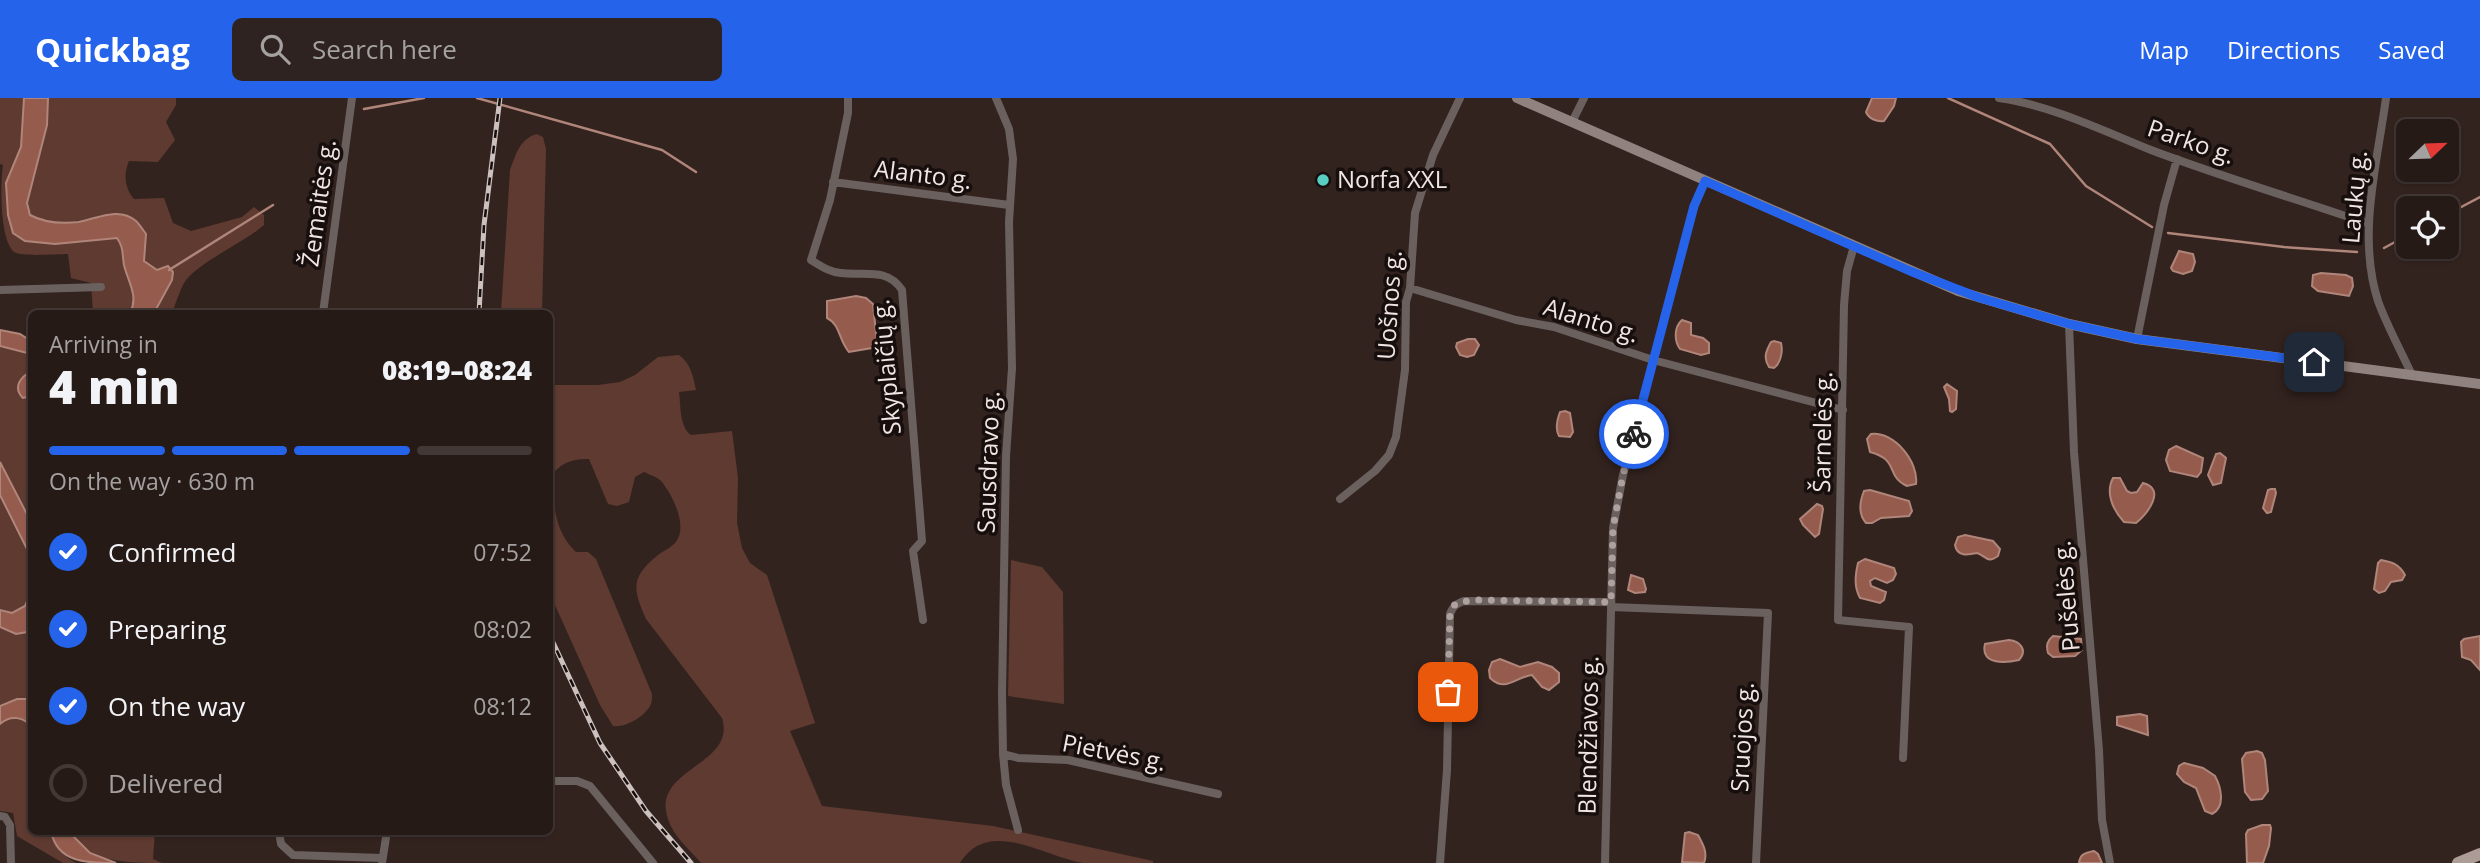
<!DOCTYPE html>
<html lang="en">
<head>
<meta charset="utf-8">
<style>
  body { margin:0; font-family:"Open Sans",sans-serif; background:#2e2320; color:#f1f3f6; height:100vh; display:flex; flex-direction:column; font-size:26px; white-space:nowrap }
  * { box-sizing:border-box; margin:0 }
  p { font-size:23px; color:#a4a1a1 }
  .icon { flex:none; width:38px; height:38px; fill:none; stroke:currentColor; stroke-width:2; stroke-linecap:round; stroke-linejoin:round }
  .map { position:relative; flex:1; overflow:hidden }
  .details { position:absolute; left:28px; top:212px; width:525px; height:525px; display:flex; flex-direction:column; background:#261a17; border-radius:10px; box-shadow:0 2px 5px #0004,0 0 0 2px #423836 }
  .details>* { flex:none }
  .needle { width:46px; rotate:67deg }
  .tools { position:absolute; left:2396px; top:21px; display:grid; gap:14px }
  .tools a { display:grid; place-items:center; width:63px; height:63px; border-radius:10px; background:#261a17; box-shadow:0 2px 5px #0004,0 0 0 2px #423836; font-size:35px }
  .pin { position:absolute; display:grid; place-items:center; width:60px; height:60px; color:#fff; margin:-30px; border-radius:14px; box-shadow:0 4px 10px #0006 }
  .courier { position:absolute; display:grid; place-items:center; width:70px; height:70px; margin:-35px; border:5px solid #2563eb; border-radius:50%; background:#fff; color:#222; box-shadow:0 2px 9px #0007 }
  .overview em { font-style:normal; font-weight:800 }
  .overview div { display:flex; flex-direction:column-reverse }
  .overview { display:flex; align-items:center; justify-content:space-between; height:119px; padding:0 21px }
  h1 { font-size:46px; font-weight:800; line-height:52px }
  .bar { display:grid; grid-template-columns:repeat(4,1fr); gap:10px 7px; align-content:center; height:84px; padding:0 21px }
  .bar i { height:9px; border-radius:5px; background:#423836 }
  .bar .on { background:#2563eb }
  .bar p { grid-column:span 4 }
  ol { padding:0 21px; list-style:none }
  li { display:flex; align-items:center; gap:21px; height:77px }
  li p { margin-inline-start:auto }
  li .icon { padding:7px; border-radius:50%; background:#2563eb; color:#fff; stroke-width:4 }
  li:last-child { color:#a4a1a1 }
  li i { width:38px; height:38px; border:4px solid #423836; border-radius:50% }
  header { display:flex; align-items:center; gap:42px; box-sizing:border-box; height:98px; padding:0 35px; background:#2563eb; color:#fff }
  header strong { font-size:33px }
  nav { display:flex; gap:38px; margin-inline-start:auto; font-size:24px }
  .search { width:490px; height:63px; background:#2e2320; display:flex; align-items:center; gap:18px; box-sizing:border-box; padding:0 24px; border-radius:10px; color:#a4a1a1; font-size:26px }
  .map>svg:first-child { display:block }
  .green { fill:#5f3a30 }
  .water { fill:#955c4e; stroke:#b0857a; stroke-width:2 }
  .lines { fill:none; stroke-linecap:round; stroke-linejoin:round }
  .stream { stroke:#b0857a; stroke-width:2.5 }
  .street { stroke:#6a615f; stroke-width:8 }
  .secondary { stroke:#90827e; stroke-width:10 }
  .primary { stroke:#ad9b96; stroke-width:12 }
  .rail-casing { stroke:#cdc1be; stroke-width:5 }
  .rail { stroke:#160f0d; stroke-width:2.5; stroke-dasharray:8; stroke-linecap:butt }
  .done { stroke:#aea19e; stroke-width:7; stroke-dasharray:0 12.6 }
  .route { stroke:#2563eb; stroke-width:9 }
  .poi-dot { fill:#58cec0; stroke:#160f0d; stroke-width:2.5 }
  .labels { text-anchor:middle; stroke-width:7; stroke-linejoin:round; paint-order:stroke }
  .street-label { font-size:24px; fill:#f0e5e2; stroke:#160f0d }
  .poi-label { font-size:24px; fill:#f0e5e2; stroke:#160f0d; text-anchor:start }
</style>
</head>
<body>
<header>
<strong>Quickbag</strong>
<div class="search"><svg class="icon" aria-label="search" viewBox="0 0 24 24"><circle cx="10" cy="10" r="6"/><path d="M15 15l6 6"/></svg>Search here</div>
<nav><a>Map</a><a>Directions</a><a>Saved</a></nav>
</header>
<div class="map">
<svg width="2480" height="765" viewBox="0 0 2480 765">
  <rect width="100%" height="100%" fill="#33231f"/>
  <path class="green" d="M 0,0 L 24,0 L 21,49 L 6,85 L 25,143 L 55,146 L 117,140 C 124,150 122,156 124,167 C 128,184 139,198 130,215 L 93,215 L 91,185 L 71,180 L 68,156 C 55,156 23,159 14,154 C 0,142 0,88 3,67 L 0,66 Z
    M 48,0 L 176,0 L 176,7 L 166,24 L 175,42 L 158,64 L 129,63 C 123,77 125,90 134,101 L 164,100 L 173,125 L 191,133 L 242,119 L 254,109 L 264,117 L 264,127 C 245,144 195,166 184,185 C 179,194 176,205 172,215 L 154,215 L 172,182 L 143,163 L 146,136 L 102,117 C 77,124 54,129 30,117 L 27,105 L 48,10 Z
    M 537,36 L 543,39 L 546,51 L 542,215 L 501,215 L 510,72 C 516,57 519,41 537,36 Z
    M 0,248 L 31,256 L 31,273 L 28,275 L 29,300 L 31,298 L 31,424 L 0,364 Z
    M 679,257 C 691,266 693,278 696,292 L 679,294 C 681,308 679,328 691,337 L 732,333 L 738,380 L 737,425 L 742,450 L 750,465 L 767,477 L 815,625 L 790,633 L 822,708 L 993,728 L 1153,763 L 1153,765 C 1130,765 1105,765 1083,765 C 1043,758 988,719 960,765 L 701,765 C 690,752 673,738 668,721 C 650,670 737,668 722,620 L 646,521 C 632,490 631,479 658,457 C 663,453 672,449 676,444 C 688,428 673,398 662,384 C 658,379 650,377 644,374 L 635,379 L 629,404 L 617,408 L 608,406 L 589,361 C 572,361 562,364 551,378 C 555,407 553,432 576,454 L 588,454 L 596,461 L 652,596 C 652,600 652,605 650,608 C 644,619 625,630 613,628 L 600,607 L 550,496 L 550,283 L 553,287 L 598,287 L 620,284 L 635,277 L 658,259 Z
    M 0,397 L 31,459 L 31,494 L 25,508 L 12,515 L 0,512 Z
    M 1011,462 L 1042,469 L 1063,494 L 1064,606 L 1008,598 Z
    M 31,526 L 31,601 L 17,601 L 0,608 L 0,529 L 16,536 L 27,534 Z
    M 17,619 L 29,625 L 31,630 L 32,733 L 51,733 C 54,750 62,757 76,765 L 63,765 L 17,738 L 13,715 L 0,713 L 0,626 L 3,622 Z
    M 68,733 L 155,733 L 153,761 L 162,765 C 128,765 87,765 68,733 Z"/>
  <path class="water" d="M 24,0 L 48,0 L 47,27 L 27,105 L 30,117 C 45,125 61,126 78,124 C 96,121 119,108 136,123 C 140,127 143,132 146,136 L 144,163 L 157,172 L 168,168 L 173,174 L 172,182 L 154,215 L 130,215 C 139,198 128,184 124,167 C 122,156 124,150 117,140 L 55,146 L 25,143 L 13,135 L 8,117 L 6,85 L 21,49 Z
    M 1872,0 L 1896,0 L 1894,8 L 1884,23 C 1877,24 1869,21 1866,14 Z
    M 2179,153 L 2193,156 L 2195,164 L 2192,173 L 2183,176 L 2173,173 L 2171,170 Z
    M 2321,175 L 2346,177 L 2352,180 L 2353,188 L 2349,198 L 2318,193 L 2312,188 L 2313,177 Z
    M 856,198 L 866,200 L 873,206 L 877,244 L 872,250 L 849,254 C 839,243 840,226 827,220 L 827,203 Z
    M 1682,222 L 1691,225 L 1691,237 L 1703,240 L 1709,245 L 1709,255 L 1701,257 L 1680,251 C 1674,243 1674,229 1682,222 Z
    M 0,232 L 20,236 L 31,243 L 31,256 L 0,248 Z
    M 1468,241 L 1475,241 L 1479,247 L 1474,257 L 1467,259 L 1460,257 L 1456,249 L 1457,245 Z
    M 1774,243 L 1781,245 C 1783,253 1781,265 1774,270 L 1769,269 C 1763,260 1766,253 1771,244 Z
    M 31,273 L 31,298 L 23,300 C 12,289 21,279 31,273 Z
    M 1947,286 L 1957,293 L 1956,311 L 1952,314 L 1950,313 L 1949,301 L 1944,289 Z
    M 1565,313 L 1570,315 L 1573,334 L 1570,339 L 1559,338 C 1555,331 1557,322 1560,314 Z
    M 1871,336 C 1894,333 1919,364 1916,386 L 1907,388 C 1885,378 1900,362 1870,354 L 1867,341 Z
    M 2176,348 L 2203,360 L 2201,374 L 2197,379 L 2170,373 L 2166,362 L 2169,352 Z
    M 2220,355 L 2226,360 L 2221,385 L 2213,387 L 2208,377 L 2216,356 Z
    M 0,364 L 31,424 L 31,459 L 0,397 Z
    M 2113,380 L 2120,380 L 2127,393 L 2131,395 L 2137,394 L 2143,385 C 2167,391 2147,416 2136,425 L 2124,424 C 2113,412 2105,395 2113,380 Z
    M 2271,391 L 2275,391 L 2276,395 L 2271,414 L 2267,415 L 2263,410 L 2268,392 Z
    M 1870,392 L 1909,403 L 1912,413 L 1909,418 L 1881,420 L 1872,425 L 1866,425 C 1858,416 1860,403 1864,393 Z
    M 1817,406 L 1822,408 L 1823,411 L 1819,436 L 1815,439 L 1803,427 L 1800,421 Z
    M 1965,437 L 1993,443 L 2000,451 L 1998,458 C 1987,466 1986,458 1977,455 C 1968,457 1957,459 1955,447 L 1958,439 Z
    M 1865,461 L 1894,470 L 1896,476 L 1893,482 L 1887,485 L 1875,480 L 1870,483 L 1871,488 L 1886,494 L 1884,502 L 1880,505 L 1860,500 C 1854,489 1855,478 1858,465 Z
    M 2381,462 C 2392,464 2399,466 2405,477 L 2402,482 L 2391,484 L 2385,493 L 2379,495 L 2374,491 L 2378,465 Z
    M 1631,477 L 1643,481 L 1646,491 L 1645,494 L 1635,495 L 1628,492 Z
    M 31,493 L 31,526 L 27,534 L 16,536 L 0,529 L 0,512 L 12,515 L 25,508 Z
    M 2053,538 L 2081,541 L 2082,552 L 2075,558 L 2053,559 L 2048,555 C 2046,547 2047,543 2053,538 Z
    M 2480,538 L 2480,572 L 2471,562 L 2462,559 L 2461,544 L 2464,541 Z
    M 2009,542 C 2020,543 2028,552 2019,562 C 2005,565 1980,567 1985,546 Z
    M 1500,561 L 1520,569 L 1538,564 L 1552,569 L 1559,575 L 1559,584 L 1549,592 L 1542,589 L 1532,577 C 1515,579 1506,595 1490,580 L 1489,572 L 1492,564 Z
    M 17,601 L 31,601 L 31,630 C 25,618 10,617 0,626 L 0,608 Z
    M 2140,616 L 2147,618 L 2148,637 L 2117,627 L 2117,619 Z
    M 2257,653 L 2262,655 L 2265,662 L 2268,693 L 2262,701 L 2251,702 L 2245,694 L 2242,661 L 2246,655 Z
    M 2184,665 L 2203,670 L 2215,678 C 2221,689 2226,709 2212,716 L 2205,713 L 2196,690 L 2184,684 L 2177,676 L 2179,668 Z
    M 2262,727 L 2270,727 L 2271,730 L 2269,748 L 2263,765 L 2247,765 L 2246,736 L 2248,732 Z
    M 51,733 L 68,733 L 90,755 L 116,765 C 87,765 57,765 51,733 Z
    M 1689,734 L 1698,737 C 1703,746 1708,755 1704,765 L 1682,764 L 1685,735 Z
    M 2094,753 L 2098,756 L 2102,765 L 2079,765 C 2080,756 2085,755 2094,753 Z"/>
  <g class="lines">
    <path class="stream" d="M 477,0 L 662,52 L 696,74
      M 1948,0 L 2050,46 L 2086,88 L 2152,129
      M 364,11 L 424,0
      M 2446,117 L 2480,99
      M 2168,135 L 2284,149 L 2357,154
      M 2384,150 L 2408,137
      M 169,172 L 273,107"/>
    <path class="street" d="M 848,0 L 848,15 L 830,102 L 811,162 C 821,168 829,174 841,175 C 864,178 887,169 902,192 L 922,443 L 913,453 L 923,522
      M 996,0 L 1009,31 L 1013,61 L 1009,124 L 1012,270 L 1006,358 L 1002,596 L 1003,656 L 1006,687 L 1018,732
      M 1999,0 C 2050,7 2104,33 2151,52 C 2222,79 2297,101 2369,126
      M 2386,0 C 2377,66 2357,138 2378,203 C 2387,228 2401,253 2412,277
      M 1572,24 L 1584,0
      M 833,84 L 1009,107
      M 1854,148 L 1847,173 L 1844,207 L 1838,522 L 1909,529 L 1903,660
      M 1410,190 L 1516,222 L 1554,229 L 1653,262 L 1843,312
      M 0,192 L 101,189
      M 323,215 L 352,0
      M 2069,226 L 2074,354 L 2099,652 L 2102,722 L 2110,765
      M 2137,241 L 2164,107 L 2177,61
      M 1340,401 L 1375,373 L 1389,357 L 1396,339 L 1405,272 L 1406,204 L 1410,190 L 1415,115 L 1433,57 L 1460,0
      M 1611,509 L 1768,515 L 1756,765
      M 1003,656 L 1018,660 L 1068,662 L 1218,696
      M 550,683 L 577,683 L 590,688 L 653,765
      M 0,718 L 5,719 L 10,727 L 11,765
      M 279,733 L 281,746 L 293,757 L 382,760
      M 382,765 L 387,733
      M 1440,765 L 1447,672 L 1450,516 C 1453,508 1456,506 1464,503 L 1611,504
      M 1605,765 L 1613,430 L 1623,377 L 1694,108 L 1705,83"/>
    <path class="secondary" d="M 1517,0 L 1958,193 L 2069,226 L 2137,241 L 2480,286"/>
    <path class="primary" d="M 2458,765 L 2480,756"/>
    <g class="rail-casing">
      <path id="rail" d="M 479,215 L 484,127 L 500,0
        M 550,538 L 600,645 L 646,713 L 691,765"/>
    </g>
    <use href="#rail" class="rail"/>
  </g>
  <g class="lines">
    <path class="done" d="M 1448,594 L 1450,516 L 1455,506 L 1472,502 L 1611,504 L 1613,430 L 1623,377 L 1634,336"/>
    <path class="route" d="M 1634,336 L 1694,108 L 1705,83 L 1910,173 L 1980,200 L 2069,226 L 2137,241 L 2314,264"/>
  </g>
  <circle class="poi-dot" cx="1323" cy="82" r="7"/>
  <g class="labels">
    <g class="street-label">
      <text transform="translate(2191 44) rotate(19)" y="8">Parko g.</text>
      <text transform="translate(923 77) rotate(7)" y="8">Alanto g.</text>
      <text transform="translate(2355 99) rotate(-85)" y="8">Laukų g.</text>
      <text transform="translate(319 105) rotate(-82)" y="8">Žemaitės g.</text>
      <text transform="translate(1390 207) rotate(-86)" y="8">Uošnos g.</text>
      <text transform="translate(1591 223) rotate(17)" y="8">Alanto g.</text>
      <text transform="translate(887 269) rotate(-95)" y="8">Skyplaičių g.</text>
      <text transform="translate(1823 334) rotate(-89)" y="8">Šarnelės g.</text>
      <text transform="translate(989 364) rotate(-88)" y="8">Sausdravo g.</text>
      <text transform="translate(2067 498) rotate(-95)" y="8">Pušelės g.</text>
      <text transform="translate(1589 637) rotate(-89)" y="8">Blendžiavos g.</text>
      <text transform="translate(1743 639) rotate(-87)" y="8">Sruojos g.</text>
      <text transform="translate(1114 655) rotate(11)" y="8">Pietvės g.</text>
    </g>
    <g class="poi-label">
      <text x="1337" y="90">Norfa XXL</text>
    </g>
  </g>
</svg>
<div class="tools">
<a><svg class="needle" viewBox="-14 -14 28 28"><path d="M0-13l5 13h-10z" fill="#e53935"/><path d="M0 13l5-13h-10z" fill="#a4a1a1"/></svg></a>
<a><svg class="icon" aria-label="locate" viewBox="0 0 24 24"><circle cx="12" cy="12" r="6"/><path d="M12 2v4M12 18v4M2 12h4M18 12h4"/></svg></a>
</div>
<div class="pin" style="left:1448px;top:594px;background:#ea580c"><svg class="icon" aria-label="bag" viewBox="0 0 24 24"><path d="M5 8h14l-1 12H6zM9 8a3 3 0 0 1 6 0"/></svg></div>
<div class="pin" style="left:2314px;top:264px;background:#1f2937"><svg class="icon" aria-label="home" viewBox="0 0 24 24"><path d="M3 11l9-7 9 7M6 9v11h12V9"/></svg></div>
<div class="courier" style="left:1634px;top:336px"><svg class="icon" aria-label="bike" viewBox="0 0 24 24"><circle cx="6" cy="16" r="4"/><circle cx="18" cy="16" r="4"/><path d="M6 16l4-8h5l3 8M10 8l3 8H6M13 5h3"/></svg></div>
<section class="details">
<div class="overview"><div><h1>4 min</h1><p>Arriving in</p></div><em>08:19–08:24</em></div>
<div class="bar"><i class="on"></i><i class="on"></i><i class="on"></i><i></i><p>On the way · 630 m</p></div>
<ol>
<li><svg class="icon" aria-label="check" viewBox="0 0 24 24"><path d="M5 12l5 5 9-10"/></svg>Confirmed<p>07:52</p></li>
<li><svg class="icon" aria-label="check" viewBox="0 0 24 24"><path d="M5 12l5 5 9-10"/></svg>Preparing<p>08:02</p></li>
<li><svg class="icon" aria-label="check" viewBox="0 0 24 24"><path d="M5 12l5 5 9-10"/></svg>On the way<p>08:12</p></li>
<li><i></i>Delivered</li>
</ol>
</section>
</div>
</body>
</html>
